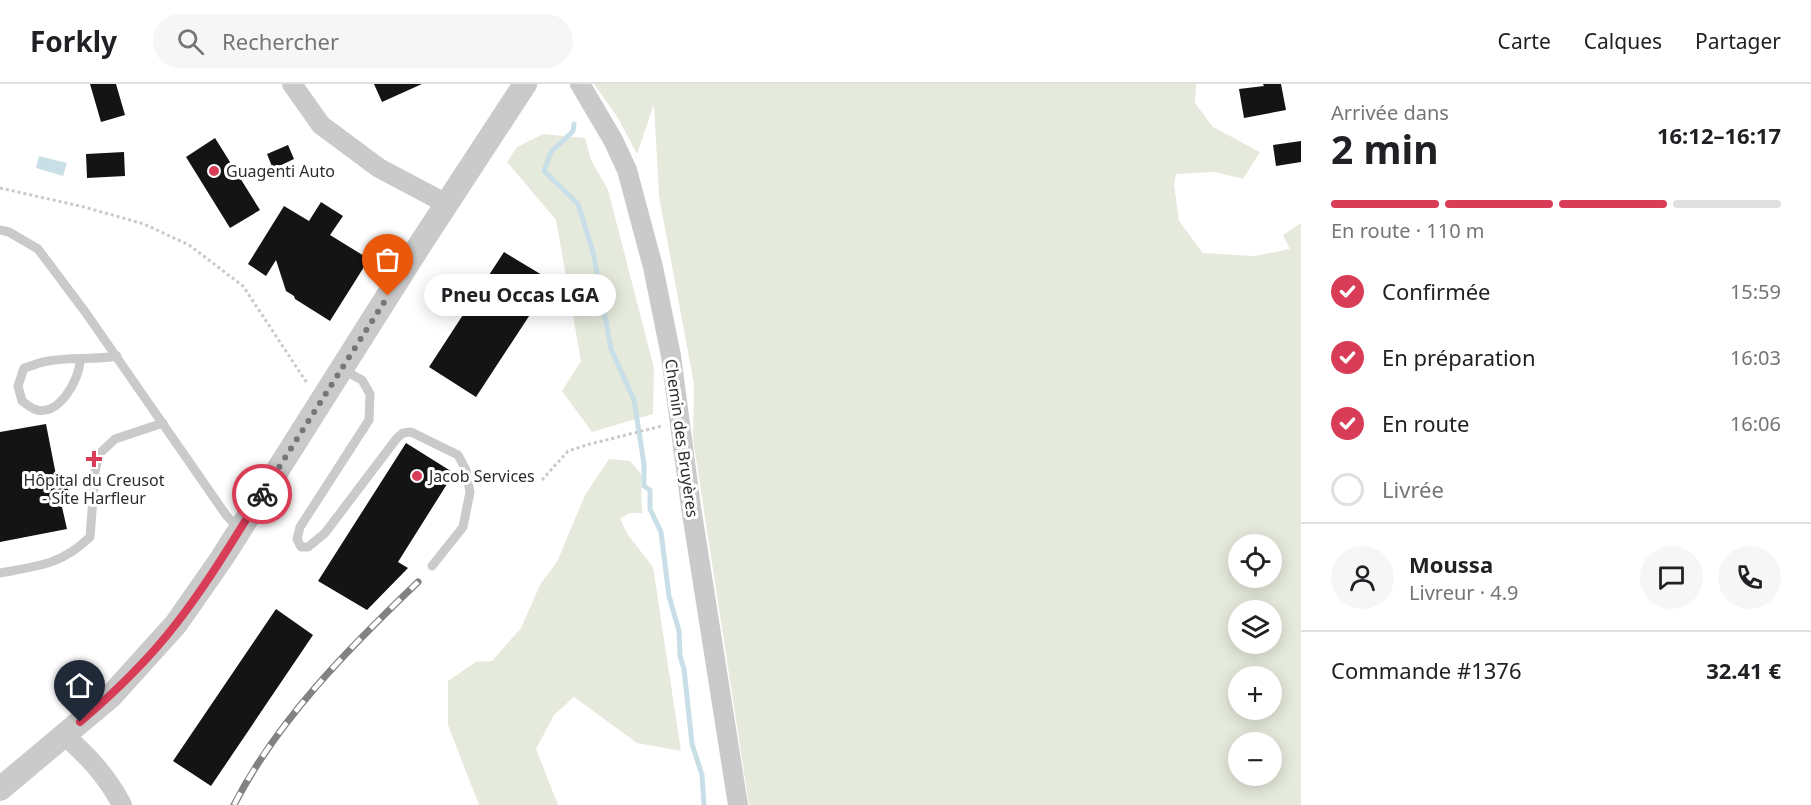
<!DOCTYPE html>
<html lang="fr">
<head>
<meta charset="utf-8">
<style>
  body { margin:0; font-family:"Noto Sans",sans-serif; background:#f6f6f6; color:#202124; height:100vh; display:flex; flex-direction:column; font-size:22px; white-space:nowrap }
  * { box-sizing:border-box; margin:0 }
  p { font-size:20px; color:#757577 }
  .icon { flex:none; width:33px; height:33px; fill:none; stroke:currentColor; stroke-width:2; stroke-linecap:round; stroke-linejoin:round }
  .map { position:relative; flex:1; overflow:hidden }
  .side { display:flex; flex-direction:column; background:#fff; width:510px }
  .side>* { flex:none }
  .controls { position:absolute; left:1228px; top:450px; display:grid; gap:12px }
  .controls a { display:grid; place-items:center; width:54px; height:54px; border-radius:50%; background:#fff; box-shadow:0 3px 15px #0003; font-size:30px }
  .pin { position:absolute; display:grid; place-items:center; width:51px; height:51px; color:#fff; margin:-62px -26px; border-radius:50% 50% 50% 0; rotate:-45deg; box-shadow:0 0 6px #0007 }
  .pin .icon { rotate:45deg }
  .courier { position:absolute; display:grid; place-items:center; width:60px; height:60px; margin:-30px; border:4px solid #d83c56; border-radius:50%; background:#fff; color:#222; box-shadow:0 2px 8px #0007 }
  .bubble { position:absolute; height:42px; border-radius:21px; background:#fff; box-shadow:0 3px 15px #0003; font-size:20px; font-weight:700; line-height:42px; text-align:center }
  .head em { font-style:normal; font-weight:700 }
  .head div { display:flex; flex-direction:column-reverse }
  .head { display:flex; align-items:center; justify-content:space-between; height:102px; padding:0 30px }
  h1 { font-size:39px; font-weight:700; line-height:45px }
  .bar { display:grid; grid-template-columns:repeat(4,1fr); gap:9px 6px; align-content:center; height:72px; padding:0 30px }
  .bar i { height:8px; border-radius:4px; background:#e0e0e0 }
  .bar .on { background:#d83c56 }
  .bar p { grid-column:span 4 }
  .line { display:flex; align-items:center; gap:15px; padding:0 30px; border-top:2px solid #e0e0e0 }
  .line div { flex:1 }
  .round { display:grid; place-items:center; flex:none; width:63px; height:63px; border-radius:32px; background:#f6f6f6 }
  ol { padding:0 30px; list-style:none }
  li { display:flex; align-items:center; gap:18px; height:66px }
  li p { margin-inline-start:auto }
  li .icon { padding:6px; border-radius:50%; background:#d83c56; color:#fff; stroke-width:4 }
  li:last-child { color:#757577 }
  li i { width:33px; height:33px; border:3px solid #e0e0e0; border-radius:50% }
  header { display:flex; align-items:center; gap:36px; box-sizing:border-box; height:84px; padding:0 30px; background:#fff; border-bottom:2px solid #e0e0e0 }
  header strong { font-size:28px }
  nav { display:flex; gap:33px; margin-inline-start:auto; font-size:21px }
  .search { width:420px; height:54px; background:#f6f6f6; display:flex; align-items:center; gap:15px; box-sizing:border-box; padding:0 21px; border-radius:33px; color:#757577; font-size:22px }
  main { display:flex; flex:1; min-height:0 }
  .map>svg:first-child { display:block }
  .green { fill:#e5eadc; fill-rule:evenodd }
  .water { fill:#c9dfe8 }
  .lines { fill:none; stroke-linecap:round; stroke-linejoin:round }
  .stream { stroke:#c9dfe8; stroke-width:5 }
  .building { fill:#141414 }
  .path { stroke:#cacaca; stroke-width:3; stroke-dasharray:3 3; stroke-linecap:butt }
  .service { stroke:#cacaca; stroke-width:9 }
  .minor { stroke:#cacaca; stroke-width:20 }
  .tertiary { stroke:#cacaca; stroke-width:24 }
  .rail-casing { stroke:#828282; stroke-width:7 }
  .rail { stroke:#fff; stroke-width:4.5; stroke-dasharray:14; stroke-linecap:butt }
  .done { stroke:#767676; stroke-width:6; stroke-dasharray:0 10.8 }
  .route { stroke:#d83c56; stroke-width:8 }
  .poi-dot { fill:#d83c56; stroke:#fff; stroke-width:2 }
  .labels { text-anchor:middle; stroke-width:6; stroke-linejoin:round; paint-order:stroke }
  .poi-label { font-size:16px; fill:#2d2d2d; stroke:#fff; text-anchor:start }
  .street-label { font-size:16px; fill:#2d2d2d; stroke:#fff }
</style>
</head>
<body>
<header>
<strong>Forkly</strong>
<div class="search"><svg class="icon" aria-label="search" viewBox="0 0 24 24"><circle cx="10" cy="10" r="6"/><path d="M15 15l6 6"/></svg>Rechercher</div>
<nav><a>Carte</a><a>Calques</a><a>Partager</a></nav>
</header>
<main>
<div class="map">
<svg width="1301" height="721" viewBox="0 0 1301 721">
  <rect width="100%" height="100%" fill="#fff"/>
  <path class="green" d="M 594,0 L 1196,0 L 1195,19 L 1213,43 L 1260,68 L 1243,95 L 1215,88 L 1176,90 L 1174,101 L 1179,137 L 1203,169 L 1254,172 L 1290,165 L 1283,151 L 1301,139 L 1301,721 L 749,721 L 693,355 L 694,300 L 659,112 L 654,20 L 637,70 L 618,34 ZM 1239,460 L 1272,460 L 1272,494 L 1239,494 ZM 1239,526 L 1272,526 L 1272,560 L 1239,560 ZM 1239,592 L 1272,592 L 1272,626 L 1239,626 ZM 1239,658 L 1272,658 L 1272,692 L 1239,692 Z
    M 543,50 L 585,54 L 591,76 L 608,106 L 654,284 L 653,330 L 592,348 L 562,307 L 581,277 L 556,136 L 507,78 L 517,63 Z
    M 609,375 L 630,377 L 641,390 L 642,429 L 629,429 L 620,435 L 628,451 L 653,483 L 681,667 L 637,659 L 574,613 L 554,631 L 536,665 L 558,721 L 479,721 L 448,641 L 448,597 L 476,578 L 492,577 L 521,544 L 541,499 L 557,478 L 585,411 Z"/>
  <path class="water" d="M 39,72 L 67,79 L 63,92 L 36,84 Z"/>
  <g class="lines">
    <path class="stream" d="M 574,40 L 573,47 L 551,68 L 544,87 L 578,120 L 593,168 L 611,265 L 634,316 L 644,380 L 644,402 L 650,406 L 650,425 L 661,448 L 669,512 L 679,547 L 680,572 L 684,585 L 692,660 L 702,691 L 704,721"/>
  </g>
  <path class="building" d="M 90,0 L 116,0 L 125,31 L 101,38 Z
    M 374,0 L 422,0 L 382,18 Z
    M 1263,0 L 1281,0 L 1286,26 L 1244,34 L 1239,5 L 1264,2 Z
    M 215,54 L 260,126 L 230,144 L 186,73 Z
    M 1301,57 L 1301,78 L 1276,82 L 1273,61 Z
    M 288,61 L 294,75 L 273,85 L 267,70 Z
    M 124,68 L 125,92 L 87,94 L 86,70 Z
    M 321,118 L 343,132 L 330,151 L 369,175 L 330,237 L 295,215 L 294,212 L 286,207 L 276,176 L 266,192 L 248,180 L 284,122 L 309,137 Z
    M 504,168 L 552,197 L 476,313 L 429,283 Z
    M 46,340 L 56,391 L 61,390 L 63,398 L 67,398 L 70,416 L 62,423 L 67,445 L 0,458 L 0,348 Z
    M 406,359 L 454,389 L 398,478 L 408,484 L 367,526 L 318,497 Z
    M 276,525 L 313,551 L 211,702 L 173,677 Z"/>
  <g class="lines">
    <path class="path" d="M 0,104 L 84,123 L 144,140 L 189,161 L 243,202 L 307,299
      M 542,396 L 568,367 L 590,360 L 662,342"/>
    <path class="service" d="M 0,146 L 9,148 L 38,165 L 86,229 L 226,431 L 238,444
      M 80,276 C 80,295 58,335 34,325 C 30,323 26,320 22,317 L 18,302 L 24,284 C 32,282 40,278 48,277 C 70,273 94,276 117,272
      M 341,285 L 362,296 L 370,310 L 369,336 L 300,443 L 297,455 L 301,463 L 308,463 L 325,449 L 397,354 L 403,349 L 411,348 L 458,371 L 466,386 L 470,408 L 463,443 L 432,482
      M 0,489 C 38,482 61,481 90,453 L 95,388 L 99,370 L 115,355 L 163,339"/>
    <path class="minor" d="M 292,0 L 321,41 L 379,84 L 447,120
      M 580,0 L 613,56 L 627,86 L 653,183 L 671,272 L 691,423 L 738,721
      M 64,651 C 88,672 107,692 122,721"/>
    <path class="tertiary" d="M 0,705 L 111,612 L 176,540 L 222,474 L 423,156 L 525,0"/>
    <g class="rail-casing">
      <path id="rail" d="M 234,721 C 278,635 349,564 418,498"/>
    </g>
    <use href="#rail" class="rail"/>
  </g>
  <g class="lines">
    <path class="done" d="M 262,410 L 388,212"/>
    <path class="route" d="M 80,638 C 114,609 149,575 176,540 C 208,499 235,453 262,410"/>
  </g>
  <g class="poi-dot">
    <circle cx="214" cy="87" r="6"/>
    <path d="M91 366h6v6h6v6h-6v6h-6v-6h-6v-6h6z"/>
    <circle cx="417" cy="392" r="6"/>
  </g>
  <g class="labels">
    <g class="poi-label">
      <text x="226" y="93">Guagenti Auto</text>
      <text x="429" y="398">Jacob Services</text>
      <text x="94" y="402" text-anchor="middle">Hôpital du Creusot<tspan x="94" dy="18">- Site Harfleur</tspan></text>
    </g>
    <g class="street-label">
      <text transform="translate(682 354) rotate(82)" y="6">Chemin des Bruyères</text>
    </g>
  </g>
</svg>
<div class="controls">
<a><svg class="icon" aria-label="locate" viewBox="0 0 24 24"><circle cx="12" cy="12" r="6"/><path d="M12 2v4M12 18v4M2 12h4M18 12h4"/></svg></a>
<a><svg class="icon" aria-label="layers" viewBox="0 0 24 24"><path d="M12 4l9 5-9 5-9-5zM3 14l9 5 9-5"/></svg></a>
<a>+</a>
<a>−</a>
</div>
<div class="pin" style="left:388px;top:212px;background:#ea580c"><svg class="icon" aria-label="bag" viewBox="0 0 24 24"><path d="M5 8h14l-1 12H6zM9 8a3 3 0 0 1 6 0"/></svg></div>
<div class="pin" style="left:80px;top:638px;background:#1f2937"><svg class="icon" aria-label="home" viewBox="0 0 24 24"><path d="M3 11l9-7 9 7M6 9v11h12V9"/></svg></div>
<div class="courier" style="left:262px;top:410px"><svg class="icon" aria-label="bike" viewBox="0 0 24 24"><circle cx="6" cy="16" r="4"/><circle cx="18" cy="16" r="4"/><path d="M6 16l4-8h5l3 8M10 8l3 8H6M13 5h3"/></svg></div>
<div class="bubble" style="left:424px;top:190px;width:192px">Pneu Occas LGA</div>
</div>
<section class="side">
<div class="head"><div><h1>2 min</h1><p>Arrivée dans</p></div><em>16:12–16:17</em></div>
<div class="bar"><i class="on"></i><i class="on"></i><i class="on"></i><i></i><p>En route · 110 m</p></div>
<ol>
<li><svg class="icon" aria-label="check" viewBox="0 0 24 24"><path d="M5 12l5 5 9-10"/></svg>Confirmée<p>15:59</p></li>
<li><svg class="icon" aria-label="check" viewBox="0 0 24 24"><path d="M5 12l5 5 9-10"/></svg>En préparation<p>16:03</p></li>
<li><svg class="icon" aria-label="check" viewBox="0 0 24 24"><path d="M5 12l5 5 9-10"/></svg>En route<p>16:06</p></li>
<li><i></i>Livrée</li>
</ol>
<div class="line" style="height:108px"><a class="round"><svg class="icon" aria-label="person" viewBox="0 0 24 24"><circle cx="12" cy="8" r="4"/><path d="M4 21q1-7 8-7t8 7"/></svg></a><div><b>Moussa</b><p>Livreur · 4.9</p></div><a class="round"><svg class="icon" aria-label="chat" viewBox="0 0 24 24"><path d="M4 5h16v11H9l-5 4z"/></svg></a><a class="round"><svg class="icon" aria-label="phone" viewBox="0 0 24 24"><path d="M5 4h4l2 5-3 2q2 4 5 5l2-3 5 2v4C11 20 4 13 5 4z"/></svg></a></div>
<div class="line" style="height:78px"><div>Commande #1376</div><b>32.41 €</b></div>
</section>
</main>
</body>
</html>
